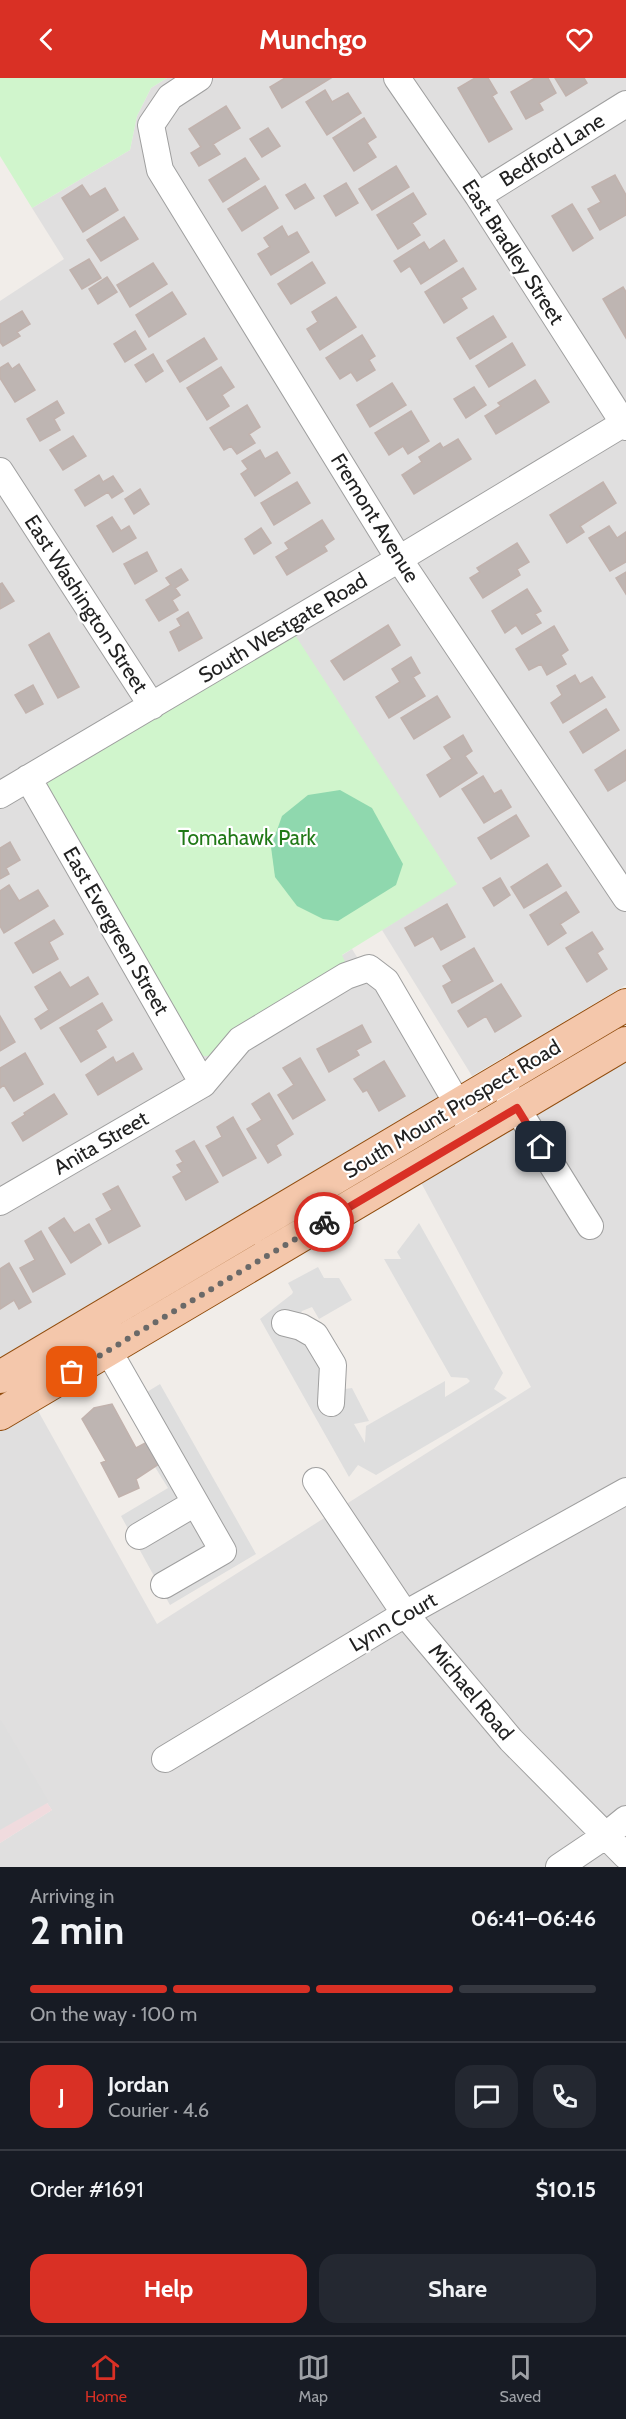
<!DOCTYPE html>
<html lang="en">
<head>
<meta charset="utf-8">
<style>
  body { margin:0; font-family:Cabin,sans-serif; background:#242831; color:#f1f3f6; height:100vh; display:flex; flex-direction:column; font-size:22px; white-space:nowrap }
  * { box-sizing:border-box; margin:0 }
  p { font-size:20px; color:#9ea1a6 }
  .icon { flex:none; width:33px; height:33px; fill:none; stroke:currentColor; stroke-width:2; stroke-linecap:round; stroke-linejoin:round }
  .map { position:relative; height:1789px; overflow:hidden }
  .sheet { display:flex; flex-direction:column; background:#171b24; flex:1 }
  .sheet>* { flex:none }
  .pin { position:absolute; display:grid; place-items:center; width:51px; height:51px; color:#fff; margin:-26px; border-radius:12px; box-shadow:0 3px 9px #0006 }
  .courier { position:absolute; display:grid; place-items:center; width:60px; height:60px; margin:-30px; border:4px solid #d93025; border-radius:50%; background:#fff; color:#222; box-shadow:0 2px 8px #0007 }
  .headline em { font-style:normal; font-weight:700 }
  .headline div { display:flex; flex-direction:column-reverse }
  .headline { display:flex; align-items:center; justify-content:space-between; height:102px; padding:0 30px }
  h1 { font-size:39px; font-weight:700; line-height:45px }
  .bar { display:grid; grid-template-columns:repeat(4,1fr); gap:9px 6px; align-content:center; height:72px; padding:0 30px }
  .bar i { height:8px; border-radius:4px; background:#363941 }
  .bar .current { background:#d93025 }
  .bar p { grid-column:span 4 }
  .line { display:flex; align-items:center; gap:15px; padding:0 30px; border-top:2px solid #363941 }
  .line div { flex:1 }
  .round { display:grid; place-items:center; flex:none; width:63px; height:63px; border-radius:18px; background:#242831 }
  .cta { display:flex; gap:12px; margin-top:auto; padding:12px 30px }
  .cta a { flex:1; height:69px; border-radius:18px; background:#d93025; color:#fff; font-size:24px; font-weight:700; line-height:69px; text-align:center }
  .cta a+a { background:#242831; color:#f1f3f6 }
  header { display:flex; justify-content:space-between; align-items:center; height:78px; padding:0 30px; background:#d93025; color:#fff; font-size:27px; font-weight:700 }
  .tab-bar { display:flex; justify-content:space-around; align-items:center; height:84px; border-top:2px solid #363941; background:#171b24; font-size:16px; color:#9ea1a6 }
  .tab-bar a { display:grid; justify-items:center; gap:3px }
  .tab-bar .current { color:#d93025 }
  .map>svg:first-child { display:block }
  .residential { fill:#e0dfdf }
  .commercial { fill:#f0dbde }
  .park { fill:#d0f5cc }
  .pitch { fill:#8fd8ae }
  .parking { fill:#dedede }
  .building { fill:#beb5b2; stroke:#c1b2ad; stroke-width:1.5 }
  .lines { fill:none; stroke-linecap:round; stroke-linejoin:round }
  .minor-casing { stroke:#9f9f9f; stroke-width:28 }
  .major-casing { stroke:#914d0e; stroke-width:34 }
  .minor { stroke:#fff; stroke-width:26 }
  .major { stroke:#f4c7ab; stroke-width:32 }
  .done { stroke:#6a6968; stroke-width:6; stroke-dasharray:0 10.8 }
  .route { stroke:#d93025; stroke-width:8 }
  .labels { text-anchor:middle; stroke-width:4.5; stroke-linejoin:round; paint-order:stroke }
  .street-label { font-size:21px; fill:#222; stroke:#fff }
  .park-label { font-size:21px; fill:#217917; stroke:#fff }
</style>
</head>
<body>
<header><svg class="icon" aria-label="back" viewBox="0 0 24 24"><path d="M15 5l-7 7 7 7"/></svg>Munchgo<svg class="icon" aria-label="heart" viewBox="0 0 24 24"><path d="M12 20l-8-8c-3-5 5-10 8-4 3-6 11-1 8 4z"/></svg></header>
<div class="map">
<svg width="626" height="1789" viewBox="0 0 626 1789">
  <rect width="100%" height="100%" fill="#f1ede9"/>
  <path class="residential" d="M 167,0 L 626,0 L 626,907 L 472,998 L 382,852 L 457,805 L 53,699 L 346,886 L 341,878 L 352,871 L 446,1023 L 0,1287 L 0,223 L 64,181 L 32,130 L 130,72 L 137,38 L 151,10 Z
    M 626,977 L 626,1789 L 0,1789 L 0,1765 L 52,1732 L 0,1658 L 0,1352 L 37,1331 L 157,1546 L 531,1309 L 418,1099 Z"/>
  <path class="commercial" d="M 0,1658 L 52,1732 L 0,1765 Z"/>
  <path class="park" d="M 0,0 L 167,0 L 151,10 L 137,38 L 130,72 L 32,130 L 0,78 Z
    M 295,557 L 457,806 L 342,877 L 346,886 L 214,978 L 201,978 L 46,707 L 53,699 Z"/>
  <path class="pitch" d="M 340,712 L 372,730 L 403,786 L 396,807 L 338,843 L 323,841 L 297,828 L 275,799 L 271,769 L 282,738 L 308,717 Z"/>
  <path class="parking" d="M 419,1145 L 503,1295 L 494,1311 L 507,1320 L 376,1397 L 358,1387 L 349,1399 L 260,1241 L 292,1216 L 293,1214 L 288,1205 L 318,1189 L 324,1200 L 339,1200 L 352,1222 L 319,1241 L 312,1229 L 302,1233 L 300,1237 L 303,1261 L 324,1298 L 338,1312 L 352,1310 L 369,1343 L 354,1346 L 365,1365 L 366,1348 L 445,1303 L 445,1319 L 468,1305 L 470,1303 L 467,1300 L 451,1299 L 384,1181 L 401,1181 L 397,1174 Z
    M 160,1306 L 256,1476 L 170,1527 L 121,1438 L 168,1410 L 155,1389 L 142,1317 Z
    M 1,1642 L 49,1724 L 0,1752 L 0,1643 Z"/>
  <path class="building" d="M 285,0 L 331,0 L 282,30 L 270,9 Z
    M 475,0 L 488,0 L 497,15 L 492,18 L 512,51 L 489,64 L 458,10 Z
    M 535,0 L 548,0 L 556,15 L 539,25 L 543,32 L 526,41 L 511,14 Z
    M 555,0 L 584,0 L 587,5 L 566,18 Z
    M 325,12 L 332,24 L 348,15 L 361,35 L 327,57 L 306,24 Z
    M 226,28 L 240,50 L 213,66 L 220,76 L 199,88 L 191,75 L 201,69 L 189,51 Z
    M 364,40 L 376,59 L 367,65 L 376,79 L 354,93 L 333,60 Z
    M 268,50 L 280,68 L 262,79 L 250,61 Z
    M 245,80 L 259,101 L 223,124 L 209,102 Z
    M 396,88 L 409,109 L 372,132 L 359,111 Z
    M 615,97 L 626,117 L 626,137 L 600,152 L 588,131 L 601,124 L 592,109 Z
    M 346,105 L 358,125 L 336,138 L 324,118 Z
    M 305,106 L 314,120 L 295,131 L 286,117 Z
    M 82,107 L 90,119 L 105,110 L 118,132 L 83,154 L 62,120 Z
    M 265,108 L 278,130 L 242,153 L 228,131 Z
    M 413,115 L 426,136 L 412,145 L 420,157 L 398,171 L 377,137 Z
    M 572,126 L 593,160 L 573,173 L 552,138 Z
    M 124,139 L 138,161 L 101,183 L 87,162 Z
    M 282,148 L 288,159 L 297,154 L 309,174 L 271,197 L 258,176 L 270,169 L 264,160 Z
    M 444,162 L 457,183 L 421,206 L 410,188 L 401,194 L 394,183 L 424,164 L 429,172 Z
    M 89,181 L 101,200 L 82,211 L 70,192 Z
    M 312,184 L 325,205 L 291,226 L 278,206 Z
    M 153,185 L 167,206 L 130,229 L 117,207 Z
    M 463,190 L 476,211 L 461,220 L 467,230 L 444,245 L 425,214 Z
    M 107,199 L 117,214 L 98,226 L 89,211 Z
    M 623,209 L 626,214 L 626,260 L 603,221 Z
    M 172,214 L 186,236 L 149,259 L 136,237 Z
    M 336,219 L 356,249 L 320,272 L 307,251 L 318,244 L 312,234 Z
    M 22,233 L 30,246 L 17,254 L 20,258 L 3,268 L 0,264 L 0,246 Z
    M 493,238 L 506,259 L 470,281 L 457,260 Z
    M 135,253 L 146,271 L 125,284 L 114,266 Z
    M 362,257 L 375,278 L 369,282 L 375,292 L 357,303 L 351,294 L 340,301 L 326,280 Z
    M 204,260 L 217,281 L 180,304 L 167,283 Z
    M 512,265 L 525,287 L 489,309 L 476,288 Z
    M 153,276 L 163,293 L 146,304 L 135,287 Z
    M 8,285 L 12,291 L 19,286 L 35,312 L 15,324 L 0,300 L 0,290 Z
    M 221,289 L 234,309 L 222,317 L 229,328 L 207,342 L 187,310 Z
    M 535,302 L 549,324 L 496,356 L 485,338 L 501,328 L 498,325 Z
    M 392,305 L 406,327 L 370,349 L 357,327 Z
    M 474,309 L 486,327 L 466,340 L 454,321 Z
    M 57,323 L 64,335 L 54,341 L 60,352 L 40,363 L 27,341 Z
    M 247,327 L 260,349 L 249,356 L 255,365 L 237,376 L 231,368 L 224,372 L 210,350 Z
    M 411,333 L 429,363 L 408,376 L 403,368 L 389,377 L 375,355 Z
    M 73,358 L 86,378 L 63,392 L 50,372 Z
    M 458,361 L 471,381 L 414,416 L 402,397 L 422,384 L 419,379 L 440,365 L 443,370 Z
    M 260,372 L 265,381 L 277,374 L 290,395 L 255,418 L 241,396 L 248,391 L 242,383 Z
    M 99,397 L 103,404 L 113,398 L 123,413 L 112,420 L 108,414 L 85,428 L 75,412 Z
    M 297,404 L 310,425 L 274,447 L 261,425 Z
    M 603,404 L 616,425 L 580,448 L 584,454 L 567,465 L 550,437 Z
    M 140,411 L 149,426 L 134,436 L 125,421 Z
    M 112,439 L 121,453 L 129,448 L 136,460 L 113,474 L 97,448 Z
    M 322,442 L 334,461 L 324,468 L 327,473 L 287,497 L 276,479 L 289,471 L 285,465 Z
    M 609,448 L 617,460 L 626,454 L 626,484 L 610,493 L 589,460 Z
    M 261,450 L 271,465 L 254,476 L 245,461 Z
    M 517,465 L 529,484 L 517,491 L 520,497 L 483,520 L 470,500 L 480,494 L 477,490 Z
    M 147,474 L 157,493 L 135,506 L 124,486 Z
    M 181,491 L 188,502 L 175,510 L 180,517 L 172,522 L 178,532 L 159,543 L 146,522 L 171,507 L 166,500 Z
    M 626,494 L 626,516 L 616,500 Z
    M 2,505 L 14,523 L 0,531 L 0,506 Z
    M 527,511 L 541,533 L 535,536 L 541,545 L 522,556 L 516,547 L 505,555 L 492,533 Z
    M 188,534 L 202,560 L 179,573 L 170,554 L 181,548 L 177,541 Z
    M 388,547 L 400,567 L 344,602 L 331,583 Z
    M 554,548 L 568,572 L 561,577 L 566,586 L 547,597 L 541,586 L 529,592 L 516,571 Z
    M 49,555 L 79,609 L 58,620 L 29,567 Z
    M 411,579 L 420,595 L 413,599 L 425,618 L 389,640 L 376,619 L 400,604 L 392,591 Z
    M 575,597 L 580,606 L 592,599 L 605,619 L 563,645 L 551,625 L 562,617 L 557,608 Z
    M 33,607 L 43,626 L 26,635 L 15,617 Z
    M 437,618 L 450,639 L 414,661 L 401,640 Z
    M 606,631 L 619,652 L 583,675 L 570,654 Z
    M 463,657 L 472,673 L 465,678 L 477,695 L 440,719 L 427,697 L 452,681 L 444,669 Z
    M 626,672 L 626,702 L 608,713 L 595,692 Z
    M 483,698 L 494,716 L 501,712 L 511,729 L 484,745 L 462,711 Z
    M 516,737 L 529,758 L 491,781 L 478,760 Z
    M 10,764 L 20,782 L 6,790 L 9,796 L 0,801 L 0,770 Z
    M 547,786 L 561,808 L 524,830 L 511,809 Z
    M 500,800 L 510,817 L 494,828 L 483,810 Z
    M 9,807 L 19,823 L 38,812 L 48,828 L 4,855 L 0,848 L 0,813 Z
    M 566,814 L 579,834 L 560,846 L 566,855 L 548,867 L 530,837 Z
    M 447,826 L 465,859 L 441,872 L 433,858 L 415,868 L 405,850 Z
    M 54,842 L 63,856 L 49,864 L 58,881 L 33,895 L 15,865 Z
    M 592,854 L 603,871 L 597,875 L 607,891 L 587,904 L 566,870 Z
    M 474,870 L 493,903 L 452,925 L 443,908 L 452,903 L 443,888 Z
    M 60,894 L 70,910 L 88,899 L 98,916 L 41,951 L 35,941 L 49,932 L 35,909 Z
    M 501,906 L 521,938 L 495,954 L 486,938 L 468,949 L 458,933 Z
    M 102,925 L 112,942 L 96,952 L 106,969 L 81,984 L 60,950 Z
    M 0,938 L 15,964 L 0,973 Z
    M 362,947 L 371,964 L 356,972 L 359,977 L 329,994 L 317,971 Z
    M 25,975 L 43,1006 L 14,1023 L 4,1007 L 0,1010 L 0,990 Z
    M 133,975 L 142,991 L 98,1017 L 86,997 L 113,979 L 116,985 Z
    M 300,980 L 325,1022 L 293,1041 L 278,1017 L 294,1007 L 283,990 Z
    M 384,983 L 405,1018 L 379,1033 L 367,1012 L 363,1014 L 354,1001 Z
    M 269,1015 L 293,1056 L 276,1067 L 281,1077 L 268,1085 L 247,1051 L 262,1042 L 252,1026 Z
    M 54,1016 L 67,1036 L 23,1063 L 12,1045 L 25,1037 L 24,1035 Z
    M 233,1039 L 256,1080 L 223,1098 L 206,1068 L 222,1059 L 217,1049 Z
    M 194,1063 L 218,1104 L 186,1122 L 173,1099 L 182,1094 L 177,1087 L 183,1084 L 176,1073 Z
    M 118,1108 L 140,1148 L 109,1165 L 96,1141 L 112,1132 L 103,1116 Z
    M 64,1140 L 74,1155 L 89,1146 L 101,1166 L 71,1185 L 49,1150 Z
    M 41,1153 L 65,1196 L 33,1214 L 20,1190 L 35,1182 L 25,1163 Z
    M 9,1185 L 31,1224 L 19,1231 L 14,1222 L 0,1231 L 0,1191 Z
    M 112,1326 L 136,1370 L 151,1362 L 165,1382 L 136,1401 L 139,1410 L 119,1419 L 101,1385 L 106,1383 L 82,1341 L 94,1330 Z"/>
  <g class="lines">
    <g class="minor-casing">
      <path id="minor" d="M 199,0 L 170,19 L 151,47 L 160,92 L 399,481 L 626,820
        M 397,0 L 478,118 L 626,349
        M 478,118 L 626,26
        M 0,393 L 152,628
        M 28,700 L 203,1006
        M 0,717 L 399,481 L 626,344
        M 500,1003 L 590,1148
        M 0,1124 L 203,1006 L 240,962 L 346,898 L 369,890 L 386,903 L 467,1042
        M 285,1245 L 301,1249 L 315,1257 L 333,1287 L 331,1325
        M 108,1272 L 223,1473 L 164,1507
        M 316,1403 L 405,1536 L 511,1662 L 626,1778
        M 139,1458 L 195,1425
        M 165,1681 L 405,1536 L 626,1413
        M 559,1789 L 605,1758 L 626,1741"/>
    </g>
    <g class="major-casing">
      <path id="major" d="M 0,1299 L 626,927
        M 0,1336 L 626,965"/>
    </g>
    <use href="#minor" class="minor"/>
    <use href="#major" class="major"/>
  </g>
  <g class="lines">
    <path class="done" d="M 72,1294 L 324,1144"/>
    <path class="route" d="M 324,1144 L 517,1030 L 541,1069"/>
  </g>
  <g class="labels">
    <g class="street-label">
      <text transform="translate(552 72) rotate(-32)" y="7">Bedford Lane</text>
      <text transform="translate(513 174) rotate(57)" y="7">East Bradley Street</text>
      <text transform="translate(375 440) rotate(58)" y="7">Fremont Avenue</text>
      <text transform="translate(86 526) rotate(57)" y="7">East Washington Street</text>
      <text transform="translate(283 550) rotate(-31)" y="7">South Westgate Road</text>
      <text transform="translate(116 853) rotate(60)" y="7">East Evergreen Street</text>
      <text transform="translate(452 1031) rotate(-31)" y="7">South Mount Prospect Road</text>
      <text transform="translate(101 1065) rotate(-30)" y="7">Anita Street</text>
      <text transform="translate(393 1544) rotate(-30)" y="7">Lynn Court</text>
      <text transform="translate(471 1614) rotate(50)" y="7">Michael Road</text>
    </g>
    <g class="park-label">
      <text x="247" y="767">Tomahawk Park</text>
    </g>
  </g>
</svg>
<div class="pin" style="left:72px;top:1294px;background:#ea580c"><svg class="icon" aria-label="bag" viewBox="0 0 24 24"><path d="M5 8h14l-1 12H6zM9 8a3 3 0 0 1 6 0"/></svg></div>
<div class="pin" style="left:541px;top:1069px;background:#1f2937"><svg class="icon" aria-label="home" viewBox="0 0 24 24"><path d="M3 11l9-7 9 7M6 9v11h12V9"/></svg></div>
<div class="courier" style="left:324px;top:1144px"><svg class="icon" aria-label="bike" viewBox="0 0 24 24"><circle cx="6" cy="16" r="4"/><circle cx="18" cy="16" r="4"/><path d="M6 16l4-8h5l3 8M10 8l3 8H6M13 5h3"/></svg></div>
</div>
<section class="sheet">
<div class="headline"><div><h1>2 min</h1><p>Arriving in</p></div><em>06:41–06:46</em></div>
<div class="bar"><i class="current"></i><i class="current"></i><i class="current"></i><i></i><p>On the way · 100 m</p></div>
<div class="line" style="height:108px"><b class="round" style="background:#d93025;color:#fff">J</b><div><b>Jordan</b><p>Courier · 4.6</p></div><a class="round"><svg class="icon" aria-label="chat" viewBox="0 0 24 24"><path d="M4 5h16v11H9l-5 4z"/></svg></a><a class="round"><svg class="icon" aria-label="phone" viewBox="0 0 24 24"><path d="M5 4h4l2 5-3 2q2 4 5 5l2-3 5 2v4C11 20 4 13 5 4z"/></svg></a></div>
<div class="line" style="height:78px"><div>Order #1691</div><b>$10.15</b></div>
<div class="cta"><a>Help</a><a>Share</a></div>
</section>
<nav class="tab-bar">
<a class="current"><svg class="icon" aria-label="home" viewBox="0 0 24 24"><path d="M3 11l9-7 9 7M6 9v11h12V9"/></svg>Home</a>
<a><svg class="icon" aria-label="map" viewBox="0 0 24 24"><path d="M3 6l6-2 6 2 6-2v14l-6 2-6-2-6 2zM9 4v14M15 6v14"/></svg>Map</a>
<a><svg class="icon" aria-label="saved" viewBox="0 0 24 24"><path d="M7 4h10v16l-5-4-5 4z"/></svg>Saved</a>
</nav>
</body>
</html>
